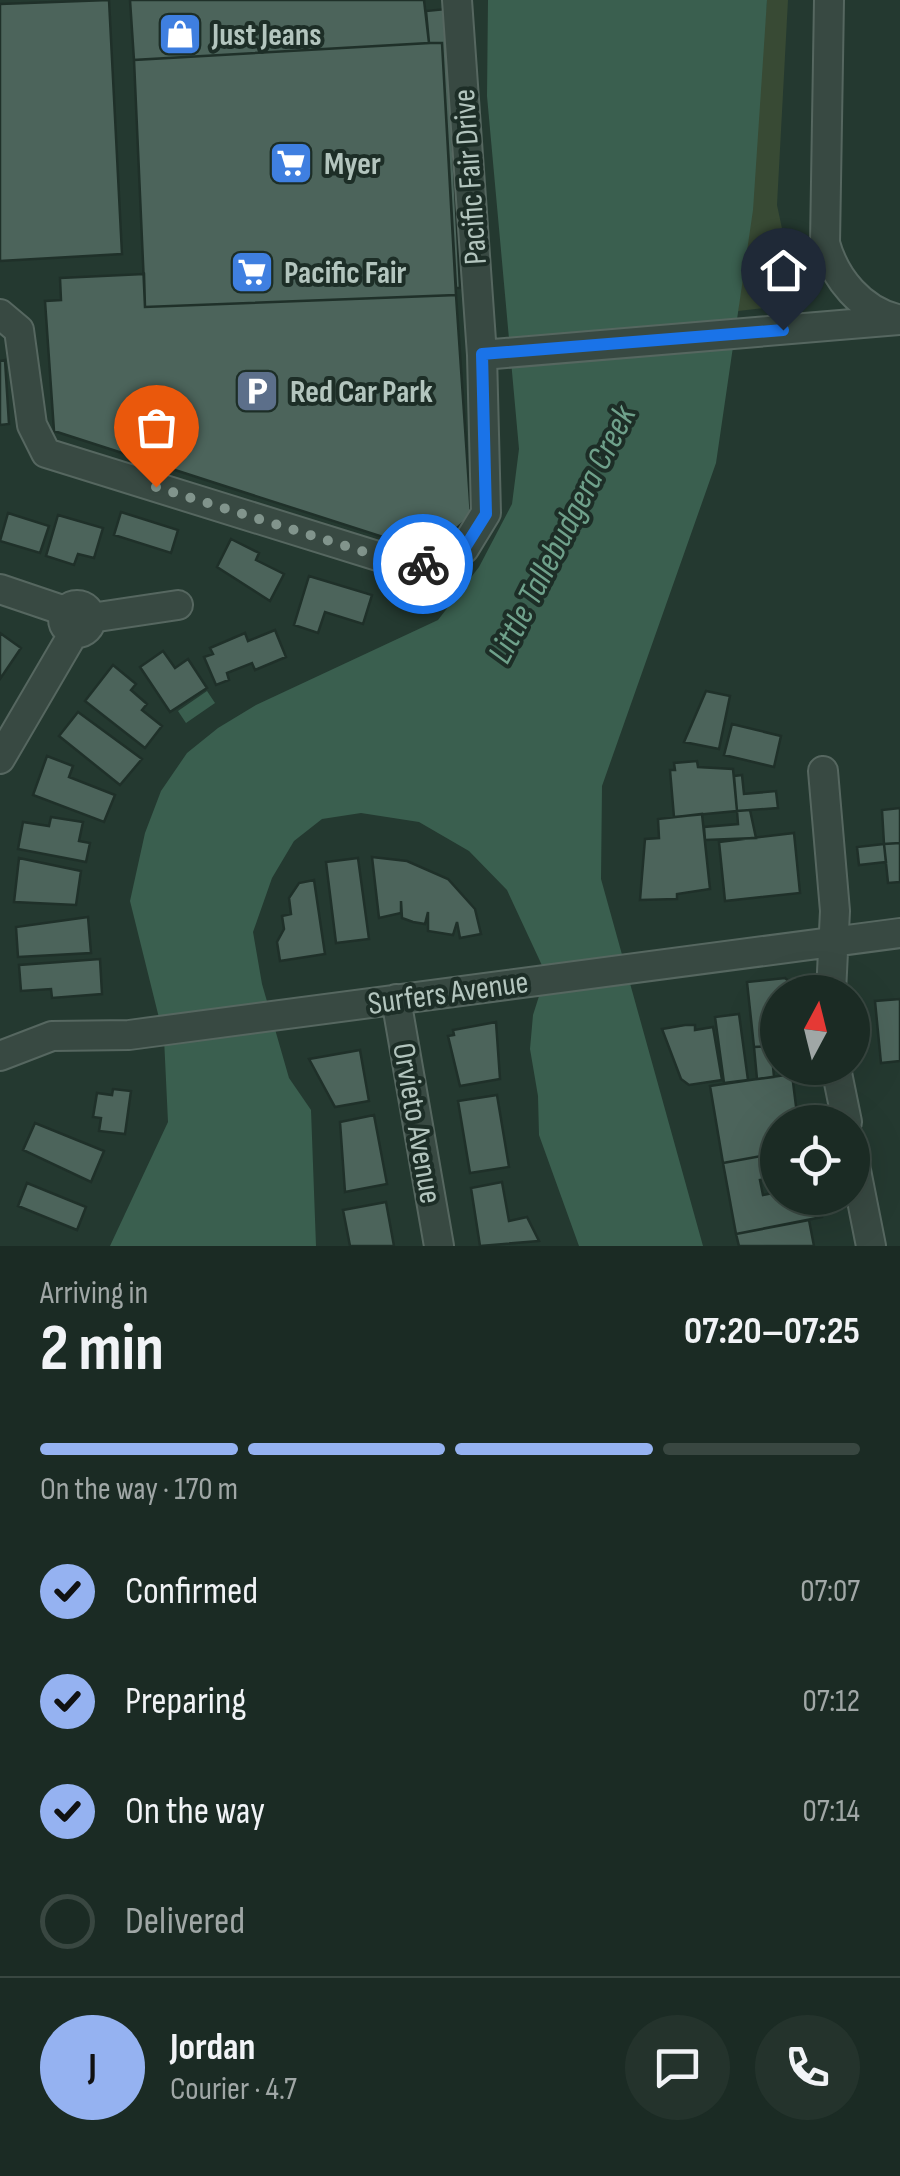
<!DOCTYPE html>
<html lang="en">
<head>
<meta charset="utf-8">
<style>
  body { margin:0; font-family:"Sofia Sans Condensed",sans-serif; background:#24332c; color:#f1f3f6; height:100vh; display:flex; flex-direction:column; font-size:38px; white-space:nowrap }
  * { box-sizing:border-box; margin:0 }
  p { font-size:32px; color:#a0a7a6 }
  .icon { flex:none; width:55px; height:55px; fill:none; stroke:currentColor; stroke-width:2; stroke-linecap:round; stroke-linejoin:round }
  .map { position:relative; height:1246px; overflow:hidden }
  .details { display:flex; flex-direction:column; background:#1b2b24; flex:1 }
  .details>* { flex:none }
  .needle { width:65px; rotate:7deg }
  .buttons { position:absolute; left:760px; top:975px; display:grid; gap:20px }
  .buttons a { display:grid; place-items:center; width:110px; height:110px; border-radius:50%; background:#1b2b24; box-shadow:0 10px 40px #0002,0 0 0 2px #394741; font-size:50px }
  .pin { position:absolute; display:grid; place-items:center; width:85px; height:85px; color:#fff; margin:-102px -42px; border-radius:50% 50% 50% 0; rotate:-45deg; box-shadow:0 0 10px #0007 }
  .pin .icon { rotate:45deg }
  .courier { position:absolute; display:grid; place-items:center; width:100px; height:100px; margin:-50px; border:8px solid #1a73e8; border-radius:50%; background:#fff; color:#222; box-shadow:0 2px 12px #0007 }
  .headline em { font-style:normal; font-weight:700 }
  .headline div { display:flex; flex-direction:column-reverse }
  .headline { display:flex; align-items:center; justify-content:space-between; height:170px; padding:0 40px }
  h1 { font-size:65px; font-weight:700; line-height:75px }
  .bar { display:grid; grid-template-columns:repeat(4,1fr); gap:15px 10px; align-content:center; height:120px; padding:0 40px }
  .bar i { height:12px; border-radius:8px; background:#394741 }
  .bar .on { background:#95b2f1 }
  .bar p { grid-column:span 4 }
  .line { display:flex; align-items:center; gap:25px; padding:0 40px; border-top:2px solid #394741 }
  .line div { flex:1 }
  .round { display:grid; place-items:center; flex:none; width:105px; height:105px; border-radius:52px; background:#24332c }
  ol { padding:0 40px; list-style:none }
  li { display:flex; align-items:center; gap:30px; height:110px }
  li p { margin-inline-start:auto }
  li .icon { padding:10px; border-radius:50%; background:#95b2f1; color:#111; stroke-width:4 }
  li:last-child { color:#a0a7a6 }
  li i { width:55px; height:55px; border:5px solid #394741; border-radius:50% }
  .map>svg:first-child { display:block }
  .green { fill:#384a34 }
  .water { fill:#3a5f4f }
  .building { fill:#4c645b; stroke:#1f3029; stroke-width:2.5 }
  .lines { fill:none; stroke-linecap:round; stroke-linejoin:round }
  .minor-casing { stroke:#566760; stroke-width:32 }
  .minor { stroke:#384942; stroke-width:28 }
  .done { stroke:#81948c; stroke-width:10; stroke-dasharray:0 18 }
  .route { stroke:#1a73e8; stroke-width:12 }
  .labels { text-anchor:middle; stroke-width:8; stroke-linejoin:round; paint-order:stroke }
  .poi-label { font-size:32px; font-weight:bold; fill:#b3c5be; stroke:#1d2e27; text-anchor:start }
  .street-label { font-size:32px; fill:#b3c5be; stroke:#1d2e27 }
  .water-label { font-size:35px; font-style:italic; fill:#6fa18b; stroke:#1d2e27 }
</style>
</head>
<body>
<div class="map">
<svg width="900" height="1246" viewBox="0 0 900 1246">
  <rect width="100%" height="100%" fill="#243930"/>
  <path class="green" d="M 767,0 L 788,0 L 777,205 L 798,304 L 738,311 Z"/>
  <path class="water" d="M 488,0 L 767,0 L 753,210 L 716,463 L 602,786 L 601,879 L 703,1246 L 579,1246 L 539,1135 L 538,1096 L 530,1049 L 533,1015 L 546,974 L 507,890 L 469,851 L 419,822 L 361,813 L 322,819 L 294,841 L 272,878 L 253,932 L 262,984 L 289,1078 L 311,1110 L 316,1246 L 110,1246 L 168,1122 L 164,1038 L 130,901 L 145,833 L 161,791 L 187,753 L 218,728 L 256,705 L 438,620 L 479,567 L 512,504 L 519,449 L 487,96 Z
    M 207,691 L 215,703 L 186,723 L 178,711 Z"/>
  <path class="building" d="M 109,0 L 122,254 L 0,261 L 0,4 Z
    M 130,0 L 424,0 L 429,43 L 134,60 Z
    M 446,9 L 460,288 L 456,288 L 442,43 L 429,43 L 426,11 Z
    M 429,43 L 442,43 L 456,295 L 145,307 L 134,60 Z
    M 144,274 L 145,307 L 456,295 L 471,516 L 437,545 L 414,547 L 54,431 L 45,301 L 61,300 L 60,278 Z
    M 5,360 L 9,424 L 0,425 L 0,361 Z
    M 121,512 L 178,530 L 171,553 L 114,535 Z
    M 8,513 L 49,526 L 40,553 L 0,541 Z
    M 58,515 L 103,528 L 94,558 L 78,554 L 74,565 L 46,556 Z
    M 231,539 L 259,553 L 256,560 L 284,574 L 270,601 L 217,567 Z
    M 309,576 L 372,595 L 363,624 L 325,612 L 318,633 L 294,625 Z
    M 275,630 L 286,657 L 255,670 L 252,663 L 227,673 L 229,680 L 216,685 L 204,657 L 213,654 L 210,648 L 245,633 L 248,641 Z
    M 0,633 L 21,648 L 0,679 Z
    M 163,651 L 175,668 L 188,659 L 207,688 L 170,712 L 140,667 Z
    M 113,665 L 136,684 L 131,690 L 147,704 L 142,710 L 162,726 L 145,748 L 85,701 Z
    M 706,691 L 730,696 L 719,749 L 684,742 Z
    M 78,712 L 142,759 L 120,785 L 59,736 Z
    M 732,724 L 781,736 L 774,767 L 724,755 Z
    M 47,756 L 73,766 L 69,777 L 115,795 L 104,822 L 33,795 Z
    M 697,761 L 698,767 L 733,769 L 737,811 L 674,817 L 670,770 L 675,770 L 674,763 Z
    M 742,775 L 744,794 L 776,791 L 778,808 L 737,811 L 734,776 Z
    M 900,808 L 900,843 L 884,844 L 882,810 Z
    M 750,810 L 756,838 L 705,840 L 704,827 L 738,824 L 737,811 Z
    M 702,814 L 710,889 L 677,894 L 677,899 L 640,900 L 645,839 L 659,838 L 658,819 Z
    M 51,817 L 83,822 L 79,841 L 90,843 L 86,862 L 18,849 L 23,822 L 49,826 Z
    M 794,833 L 800,893 L 725,901 L 719,842 Z
    M 900,843 L 900,882 L 888,883 L 884,844 Z
    M 884,844 L 886,862 L 859,865 L 857,847 Z
    M 372,857 L 407,861 L 448,879 L 475,909 L 481,934 L 460,938 L 457,922 L 453,935 L 428,931 L 428,912 L 425,924 L 413,922 L 402,918 L 401,901 L 401,913 L 379,918 Z
    M 19,858 L 81,871 L 76,905 L 14,902 Z
    M 358,858 L 369,939 L 336,943 L 326,862 Z
    M 314,880 L 325,954 L 280,961 L 277,942 L 284,929 L 282,916 L 291,914 L 289,898 L 299,883 Z
    M 88,917 L 91,953 L 18,957 L 16,927 Z
    M 100,959 L 102,994 L 52,998 L 51,989 L 21,991 L 19,965 Z
    M 785,978 L 802,992 L 778,992 L 778,1039 L 770,1040 L 771,1046 L 754,1047 L 747,982 Z
    M 900,999 L 900,1061 L 881,1063 L 875,1001 Z
    M 739,1014 L 748,1080 L 724,1083 L 715,1017 Z
    M 496,1022 L 500,1079 L 460,1086 L 448,1036 L 454,1035 L 453,1030 Z
    M 685,1025 L 695,1025 L 695,1030 L 713,1027 L 722,1080 L 689,1085 L 681,1079 L 662,1029 Z
    M 771,1046 L 774,1077 L 757,1079 L 754,1047 Z
    M 360,1050 L 369,1101 L 335,1107 L 309,1059 Z
    M 792,1074 L 798,1122 L 778,1122 L 778,1153 L 723,1163 L 710,1086 Z
    M 113,1089 L 131,1091 L 125,1134 L 99,1131 L 101,1118 L 93,1117 L 97,1093 L 112,1095 Z
    M 497,1095 L 509,1167 L 470,1173 L 458,1101 Z
    M 374,1115 L 387,1184 L 345,1192 L 340,1122 Z
    M 35,1123 L 104,1151 L 91,1182 L 23,1150 Z
    M 778,1153 L 778,1177 L 760,1180 L 763,1195 L 778,1192 L 778,1198 L 818,1198 L 822,1217 L 736,1234 L 723,1163 Z
    M 502,1182 L 509,1221 L 527,1217 L 539,1241 L 480,1246 L 471,1188 Z
    M 27,1183 L 86,1207 L 77,1230 L 18,1206 Z
    M 386,1202 L 394,1246 L 350,1246 L 343,1210 Z
    M 809,1220 L 814,1246 L 739,1246 L 736,1234 Z"/>
  <g class="lines">
    <g class="minor-casing">
      <path id="minor" d="M 829,0 L 825,243 C 835,279 861,310 897,319
        M 0,314 L 19,330 L 32,425 L 46,453 L 413,567 L 464,549 L 486,513 L 482,355 L 457,0
        M 482,355 L 900,320
        M 0,589 L 65,611
        M63 619a14 14 0 1 1 28 0a14 14 0 1 1-28 0Z
        M 91,618 L 178,605
        M 0,759 L 73,634
        M 823,771 L 835,911 L 831,992
        M 396,999 L 439,1246
        M 0,1056 L 52,1036 L 129,1035 L 900,933
        M 836,1068 L 847,1122
        M 852,1150 L 871,1246"/>
    </g>
    <use href="#minor" class="minor"/>
  </g>
  <g class="lines">
    <path class="done" d="M 156,487 L 413,567 L 423,564"/>
    <path class="route" d="M 423,564 L 464,549 L 486,514 L 482,354 L 783,330"/>
  </g>
  <defs>
    <g id="shop-square" transform="scale(2.25)"><rect x="-9" y="-9" width="18" height="18" rx="4" fill="#3f7fe0" stroke="#1d2e27"/><path d="M-5-2.5h2.3a2.7 3.5 0 0 1 5.4 0H5L5.5 6h-11ZM-1.5-2.5h3a1.5 2.3 0 0 0-3 0Z" fill="#fff"/></g>
    <g id="supermarket-square" transform="scale(2.25)"><rect x="-9" y="-9" width="18" height="18" rx="4" fill="#3f7fe0" stroke="#1d2e27"/><path d="M-6-5.5h2.5l.6 2H6L4.5 2H-2.5L-4.4-4H-6ZM-1.5 3.2a1.3 1.3 0 1 0 .1 0ZM3 3.2a1.3 1.3 0 1 0 .1 0Z" fill="#fff"/></g>
    <g id="parking-square" transform="scale(2.25)"><rect x="-9" y="-9" width="18" height="18" rx="4" fill="#5c6f8a" stroke="#1d2e27"/><path d="M-3.5-5.5H1a3.5 3.5 0 0 1 0 7H-1V5.5H-3.5ZM-1-3.4V-.6H.8a1.4 1.4 0 0 0 0-2.8Z" fill="#fff"/></g>
  </defs>
  <g fill-rule="evenodd">
    <use href="#shop-square" x="180" y="34"/>
    <use href="#supermarket-square" x="291" y="163"/>
    <use href="#supermarket-square" x="252" y="272"/>
    <use href="#parking-square" x="257" y="391"/>
  </g>
  <g class="labels">
    <g class="poi-label">
      <text x="212" y="45">Just Jeans</text>
      <text x="324" y="174">Myer</text>
      <text x="284" y="283">Pacific Fair</text>
      <text x="290" y="402">Red Car Park</text>
    </g>
    <g class="street-label">
      <text transform="translate(469 177) rotate(-94)" y="11">Pacific Fair Drive</text>
      <text transform="translate(448 992) rotate(-8)" y="11">Surfers Avenue</text>
      <text transform="translate(418 1123) rotate(80)" y="11">Orvieto Avenue</text>
    </g>
    <g class="water-label">
      <text transform="translate(561 534) rotate(-63)" y="12">Little Tallebudgera Creek</text>
    </g>
  </g>
</svg>
<div class="buttons">
<a><svg class="needle" viewBox="-14 -14 28 28"><path d="M0-13l5 13h-10z" fill="#e53935"/><path d="M0 13l5-13h-10z" fill="#a0a7a6"/></svg></a>
<a><svg class="icon" aria-label="locate" viewBox="0 0 24 24"><circle cx="12" cy="12" r="6"/><path d="M12 2v4M12 18v4M2 12h4M18 12h4"/></svg></a>
</div>
<div class="pin" style="left:156px;top:487px;background:#ea580c"><svg class="icon" aria-label="bag" viewBox="0 0 24 24"><path d="M5 8h14l-1 12H6zM9 8a3 3 0 0 1 6 0"/></svg></div>
<div class="pin" style="left:783px;top:330px;background:#1f2937"><svg class="icon" aria-label="home" viewBox="0 0 24 24"><path d="M3 11l9-7 9 7M6 9v11h12V9"/></svg></div>
<div class="courier" style="left:423px;top:564px"><svg class="icon" aria-label="bike" viewBox="0 0 24 24"><circle cx="6" cy="16" r="4"/><circle cx="18" cy="16" r="4"/><path d="M6 16l4-8h5l3 8M10 8l3 8H6M13 5h3"/></svg></div>
</div>
<section class="details">
<div class="headline"><div><h1>2 min</h1><p>Arriving in</p></div><em>07:20–07:25</em></div>
<div class="bar"><i class="on"></i><i class="on"></i><i class="on"></i><i></i><p>On the way · 170 m</p></div>
<ol>
<li><svg class="icon" aria-label="check" viewBox="0 0 24 24"><path d="M5 12l5 5 9-10"/></svg>Confirmed<p>07:07</p></li>
<li><svg class="icon" aria-label="check" viewBox="0 0 24 24"><path d="M5 12l5 5 9-10"/></svg>Preparing<p>07:12</p></li>
<li><svg class="icon" aria-label="check" viewBox="0 0 24 24"><path d="M5 12l5 5 9-10"/></svg>On the way<p>07:14</p></li>
<li><i></i>Delivered</li>
</ol>
<div class="line" style="height:180px"><b class="round" style="background:#95b2f1;color:#111">J</b><div><b>Jordan</b><p>Courier · 4.7</p></div><a class="round"><svg class="icon" aria-label="chat" viewBox="0 0 24 24"><path d="M4 5h16v11H9l-5 4z"/></svg></a><a class="round"><svg class="icon" aria-label="phone" viewBox="0 0 24 24"><path d="M5 4h4l2 5-3 2q2 4 5 5l2-3 5 2v4C11 20 4 13 5 4z"/></svg></a></div>
</section>
</body>
</html>
